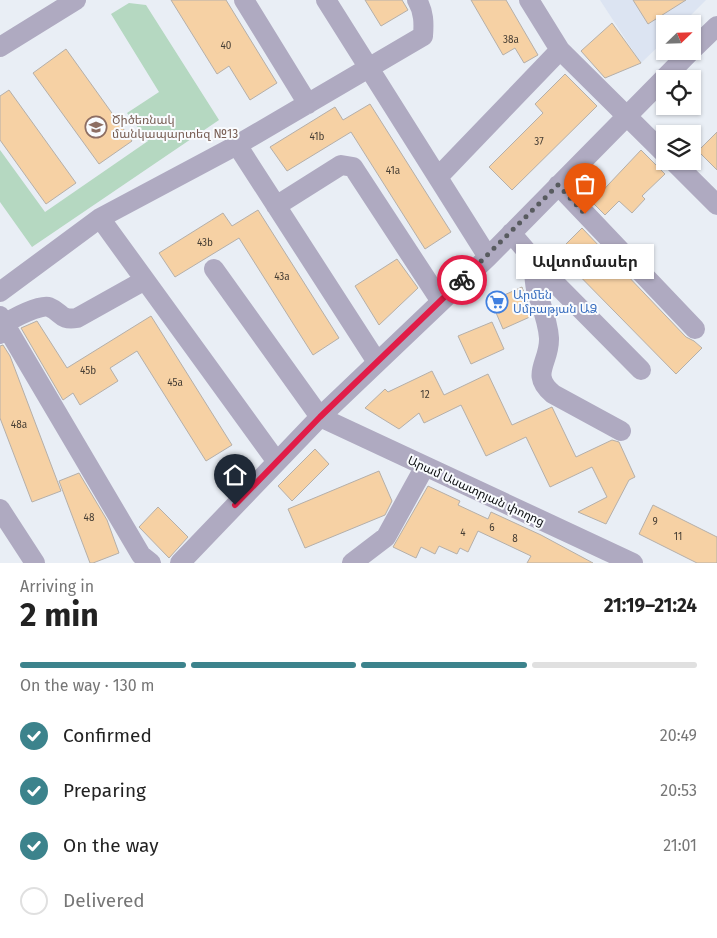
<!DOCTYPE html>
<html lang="en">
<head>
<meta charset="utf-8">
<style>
  body { margin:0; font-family:"Fira Sans","Noto Sans Armenian",sans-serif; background:#f2f2f2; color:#222; height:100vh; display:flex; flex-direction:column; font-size:19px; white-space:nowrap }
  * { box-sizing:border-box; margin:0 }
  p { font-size:16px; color:#767676 }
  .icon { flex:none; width:28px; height:28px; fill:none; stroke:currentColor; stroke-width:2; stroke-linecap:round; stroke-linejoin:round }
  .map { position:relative; height:563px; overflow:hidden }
  .drawer { display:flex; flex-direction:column; background:#fff; flex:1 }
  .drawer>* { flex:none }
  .needle { width:32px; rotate:67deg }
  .controls { position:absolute; left:656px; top:15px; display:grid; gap:10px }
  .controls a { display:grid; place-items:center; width:45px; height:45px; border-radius:0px; background:#fff; box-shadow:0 1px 4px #0004; font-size:25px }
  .pin { position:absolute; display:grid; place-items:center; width:42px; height:42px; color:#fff; margin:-51px -21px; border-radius:50% 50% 50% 0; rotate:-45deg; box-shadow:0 0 5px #0007 }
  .pin .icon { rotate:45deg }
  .courier { position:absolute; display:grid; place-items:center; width:50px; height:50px; margin:-25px; border:4px solid #e11d48; border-radius:50%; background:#fff; color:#222; box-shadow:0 1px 6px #0007 }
  .bubble { position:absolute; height:35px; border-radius:0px; background:#fff; box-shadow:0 1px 4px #0004; font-size:16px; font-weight:700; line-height:35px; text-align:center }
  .overview em { font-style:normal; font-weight:700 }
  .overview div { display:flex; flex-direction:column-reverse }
  .overview { display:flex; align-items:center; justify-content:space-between; height:85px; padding:0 20px }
  h1 { font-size:32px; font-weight:700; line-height:38px }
  .bar { display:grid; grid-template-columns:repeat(4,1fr); gap:8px 5px; align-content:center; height:60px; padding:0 20px }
  .bar i { height:6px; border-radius:4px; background:#e0e0e0 }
  .bar .selected { background:#3c838c }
  .bar p { grid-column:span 4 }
  ol { padding:0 20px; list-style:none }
  li { display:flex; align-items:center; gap:15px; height:55px }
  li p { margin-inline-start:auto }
  li .icon { padding:5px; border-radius:50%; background:#3c838c; color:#fff; stroke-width:4 }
  li:last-child { color:#767676 }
  li i { width:28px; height:28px; border:2px solid #e0e0e0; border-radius:50% }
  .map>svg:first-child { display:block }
  .built { fill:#dce4f2 }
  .green { fill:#b5d8c1 }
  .building { fill:#f6d1a4; stroke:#b5afa9 }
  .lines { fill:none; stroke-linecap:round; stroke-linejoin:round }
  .minor { stroke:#afaac1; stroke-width:20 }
  .done { stroke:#585b5f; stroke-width:5; stroke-dasharray:0 9 }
  .route { stroke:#e11d48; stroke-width:6 }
  .labels { text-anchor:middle; stroke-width:4; stroke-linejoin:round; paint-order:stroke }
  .number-label { font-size:10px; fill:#453d34 }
  .education-label { font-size:12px; fill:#785e54; stroke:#f9fbfe; text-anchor:start }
  .shop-label { font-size:12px; fill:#366cbe; stroke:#f9fbfe; text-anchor:start }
  .street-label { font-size:12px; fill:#0a0c0e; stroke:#f9fbfe }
</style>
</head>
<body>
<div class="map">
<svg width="717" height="563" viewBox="0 0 717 563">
  <rect width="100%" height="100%" fill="#e9eef5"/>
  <path class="built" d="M 600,0 L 706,0 L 682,24 L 665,24 L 665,40 L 641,63 Z"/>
  <path class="green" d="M 129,3 L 146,5 L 219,120 L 32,247 L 0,202 L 0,150 L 45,212 L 148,141 L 127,113 L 159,92 L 111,14 Z"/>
  <path class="building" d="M 171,0 L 226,0 L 277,83 L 250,100 L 229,66 L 217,74 Z
    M 365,0 L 402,0 L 408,10 L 381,26 Z
    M 471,0 L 506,0 L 538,55 L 524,63 L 515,48 L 503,55 Z
    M 633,0 L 686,0 L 648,24 Z
    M 612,23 L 641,63 L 605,78 L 581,51 Z
    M 66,49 L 132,141 L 99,164 L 33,73 Z
    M 565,74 L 597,106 L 512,190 L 489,167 L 543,113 L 535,104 Z
    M 9,90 L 76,183 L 46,204 L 0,140 L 0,96 Z
    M 370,104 L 451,232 L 425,249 L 351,132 L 287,171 L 270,147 L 335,107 L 343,120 Z
    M 717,132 L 717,170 L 698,151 Z
    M 641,150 L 665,174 L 642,196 L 645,199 L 632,213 L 619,201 L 605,215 L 592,202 Z
    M 258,210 L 339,338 L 313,355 L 239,238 L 175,277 L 159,253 L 223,213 L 232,226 Z
    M 582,228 L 686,337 L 694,341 L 702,348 L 676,374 L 557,253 Z
    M 397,259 L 418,288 L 379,325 L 355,286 Z
    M 522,287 L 532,316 L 503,329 L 491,301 Z
    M 151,316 L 232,445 L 206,461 L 137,351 L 110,368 L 118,381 L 80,405 L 73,393 L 63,400 L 21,328 L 37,321 L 67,368 Z
    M 492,322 L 504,349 L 471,364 L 458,336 Z
    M 3,345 L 10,356 L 61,491 L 32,502 L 0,418 L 0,346 Z
    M 432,371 L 444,395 L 488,374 L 512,425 L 552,407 L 576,457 L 612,440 L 619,442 L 635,477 L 629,480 L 606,524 L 578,512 L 607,497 L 592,467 L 550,487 L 526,437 L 486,456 L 461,405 L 424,423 L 419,413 L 399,429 L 365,408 L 385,389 L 388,392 Z
    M 315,449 L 329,464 L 292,501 L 278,486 Z
    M 379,471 L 392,501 L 385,515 L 305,548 L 288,509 Z
    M 79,473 L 107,520 L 119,553 L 93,563 L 90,563 L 59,481 Z
    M 428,486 L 460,501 L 458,505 L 488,519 L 491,512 L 541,535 L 593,563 L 527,563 L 531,556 L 478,531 L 468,552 L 460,548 L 457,554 L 439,546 L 435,554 L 421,547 L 416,558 L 393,547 Z
    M 653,505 L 717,537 L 717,563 L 697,563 L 639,534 Z
    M 158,507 L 188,537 L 169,558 L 139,527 Z"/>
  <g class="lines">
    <path class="minor" d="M 244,0 L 308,104
      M 326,0 L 488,257
      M 529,0 L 560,50 L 665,154
      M 0,47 L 76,0
      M 692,50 L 717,26
      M 237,145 L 377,362
      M 673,161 L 717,205
      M 439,176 L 560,50
      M 558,185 L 695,329
      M 276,206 L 341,165 L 353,167 L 440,300
      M 100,218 L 277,462
      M 511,233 L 548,276 L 641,370
      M 533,258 C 534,268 534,279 536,289 C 541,305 548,321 549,338 C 550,363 529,374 553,394 L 621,431
      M 214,269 L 320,417 L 633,563
      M 0,292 L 100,218 L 237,145 L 423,36 C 424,23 424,12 417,0
      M 0,316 L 141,555 L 151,563
      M 0,334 C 2,331 3,326 6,324 C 12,318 41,304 49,307 C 62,312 60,321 77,318 L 145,280
      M 0,509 L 35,563
      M 180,563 L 320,417 L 488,257 L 691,51
      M 352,563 L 386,537 L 424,468"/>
  </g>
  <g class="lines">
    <path class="done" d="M 462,280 L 558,185 L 585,214"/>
    <path class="route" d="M 235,505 L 320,417 L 462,280"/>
  </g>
  <defs>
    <g id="school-ring" transform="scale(1.125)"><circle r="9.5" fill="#f9fbfe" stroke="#8d6e63" stroke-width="1.5"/><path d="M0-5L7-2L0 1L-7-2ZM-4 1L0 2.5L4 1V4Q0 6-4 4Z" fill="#8d6e63"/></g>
    <g id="supermarket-ring" transform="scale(1.125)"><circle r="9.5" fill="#f9fbfe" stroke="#3f7fe0" stroke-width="1.5"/><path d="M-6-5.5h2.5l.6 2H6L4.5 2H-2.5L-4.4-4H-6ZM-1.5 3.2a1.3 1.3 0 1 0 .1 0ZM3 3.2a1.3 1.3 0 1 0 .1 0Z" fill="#3f7fe0"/></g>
  </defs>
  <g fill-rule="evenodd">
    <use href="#school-ring" x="96" y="127"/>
    <use href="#supermarket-ring" x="497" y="302"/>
  </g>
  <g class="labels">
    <g class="number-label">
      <text x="511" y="43">38a</text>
      <text x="226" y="49">40</text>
      <text x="317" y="140">41b</text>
      <text x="539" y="145">37</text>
      <text x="393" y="174">41a</text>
      <text x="205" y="246">43b</text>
      <text x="282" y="280">43a</text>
      <text x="88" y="374">45b</text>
      <text x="175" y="386">45a</text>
      <text x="425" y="398">12</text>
      <text x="19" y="428">48a</text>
      <text x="89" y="521">48</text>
      <text x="655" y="525">9</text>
      <text x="492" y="531">6</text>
      <text x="463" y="536">4</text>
      <text x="678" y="540">11</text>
      <text x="515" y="542">8</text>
    </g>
    <g class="education-label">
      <text x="112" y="124">Ծիծեռնակ<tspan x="112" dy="14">մանկապարտեզ №13</tspan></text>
    </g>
    <g class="shop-label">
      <text x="513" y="299">Արմեն<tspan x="513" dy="14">Սմբաթյան ԱՁ</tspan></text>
    </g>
    <g class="street-label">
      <text transform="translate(476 491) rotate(25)" y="4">Արամ Ասատրյան փողոց</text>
    </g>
  </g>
</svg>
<div class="controls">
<a><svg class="needle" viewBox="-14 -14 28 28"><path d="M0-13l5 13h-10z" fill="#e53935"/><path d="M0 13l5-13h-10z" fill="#767676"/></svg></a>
<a><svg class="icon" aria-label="locate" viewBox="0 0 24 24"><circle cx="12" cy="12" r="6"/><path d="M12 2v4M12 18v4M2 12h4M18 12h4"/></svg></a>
<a><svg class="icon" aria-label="layers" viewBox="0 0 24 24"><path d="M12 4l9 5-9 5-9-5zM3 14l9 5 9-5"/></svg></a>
</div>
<div class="pin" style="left:585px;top:214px;background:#ea580c"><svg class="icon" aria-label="bag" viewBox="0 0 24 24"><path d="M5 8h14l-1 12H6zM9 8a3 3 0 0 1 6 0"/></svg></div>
<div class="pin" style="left:235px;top:505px;background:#1f2937"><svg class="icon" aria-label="home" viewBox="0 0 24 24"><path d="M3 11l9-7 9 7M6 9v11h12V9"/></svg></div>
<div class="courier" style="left:462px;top:280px"><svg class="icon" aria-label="bike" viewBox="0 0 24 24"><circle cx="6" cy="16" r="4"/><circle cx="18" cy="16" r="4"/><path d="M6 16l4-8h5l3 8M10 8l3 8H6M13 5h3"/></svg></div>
<div class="bubble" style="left:516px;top:244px;width:138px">Ավտոմասեր</div>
</div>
<section class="drawer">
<div class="overview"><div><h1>2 min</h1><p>Arriving in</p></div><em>21:19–21:24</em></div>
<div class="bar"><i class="selected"></i><i class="selected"></i><i class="selected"></i><i></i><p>On the way · 130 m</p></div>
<ol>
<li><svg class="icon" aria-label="check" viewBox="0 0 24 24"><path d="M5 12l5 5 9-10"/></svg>Confirmed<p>20:49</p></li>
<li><svg class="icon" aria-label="check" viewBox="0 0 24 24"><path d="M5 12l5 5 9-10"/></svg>Preparing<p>20:53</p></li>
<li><svg class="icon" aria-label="check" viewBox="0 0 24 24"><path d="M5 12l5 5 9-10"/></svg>On the way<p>21:01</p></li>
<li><i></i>Delivered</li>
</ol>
</section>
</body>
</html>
